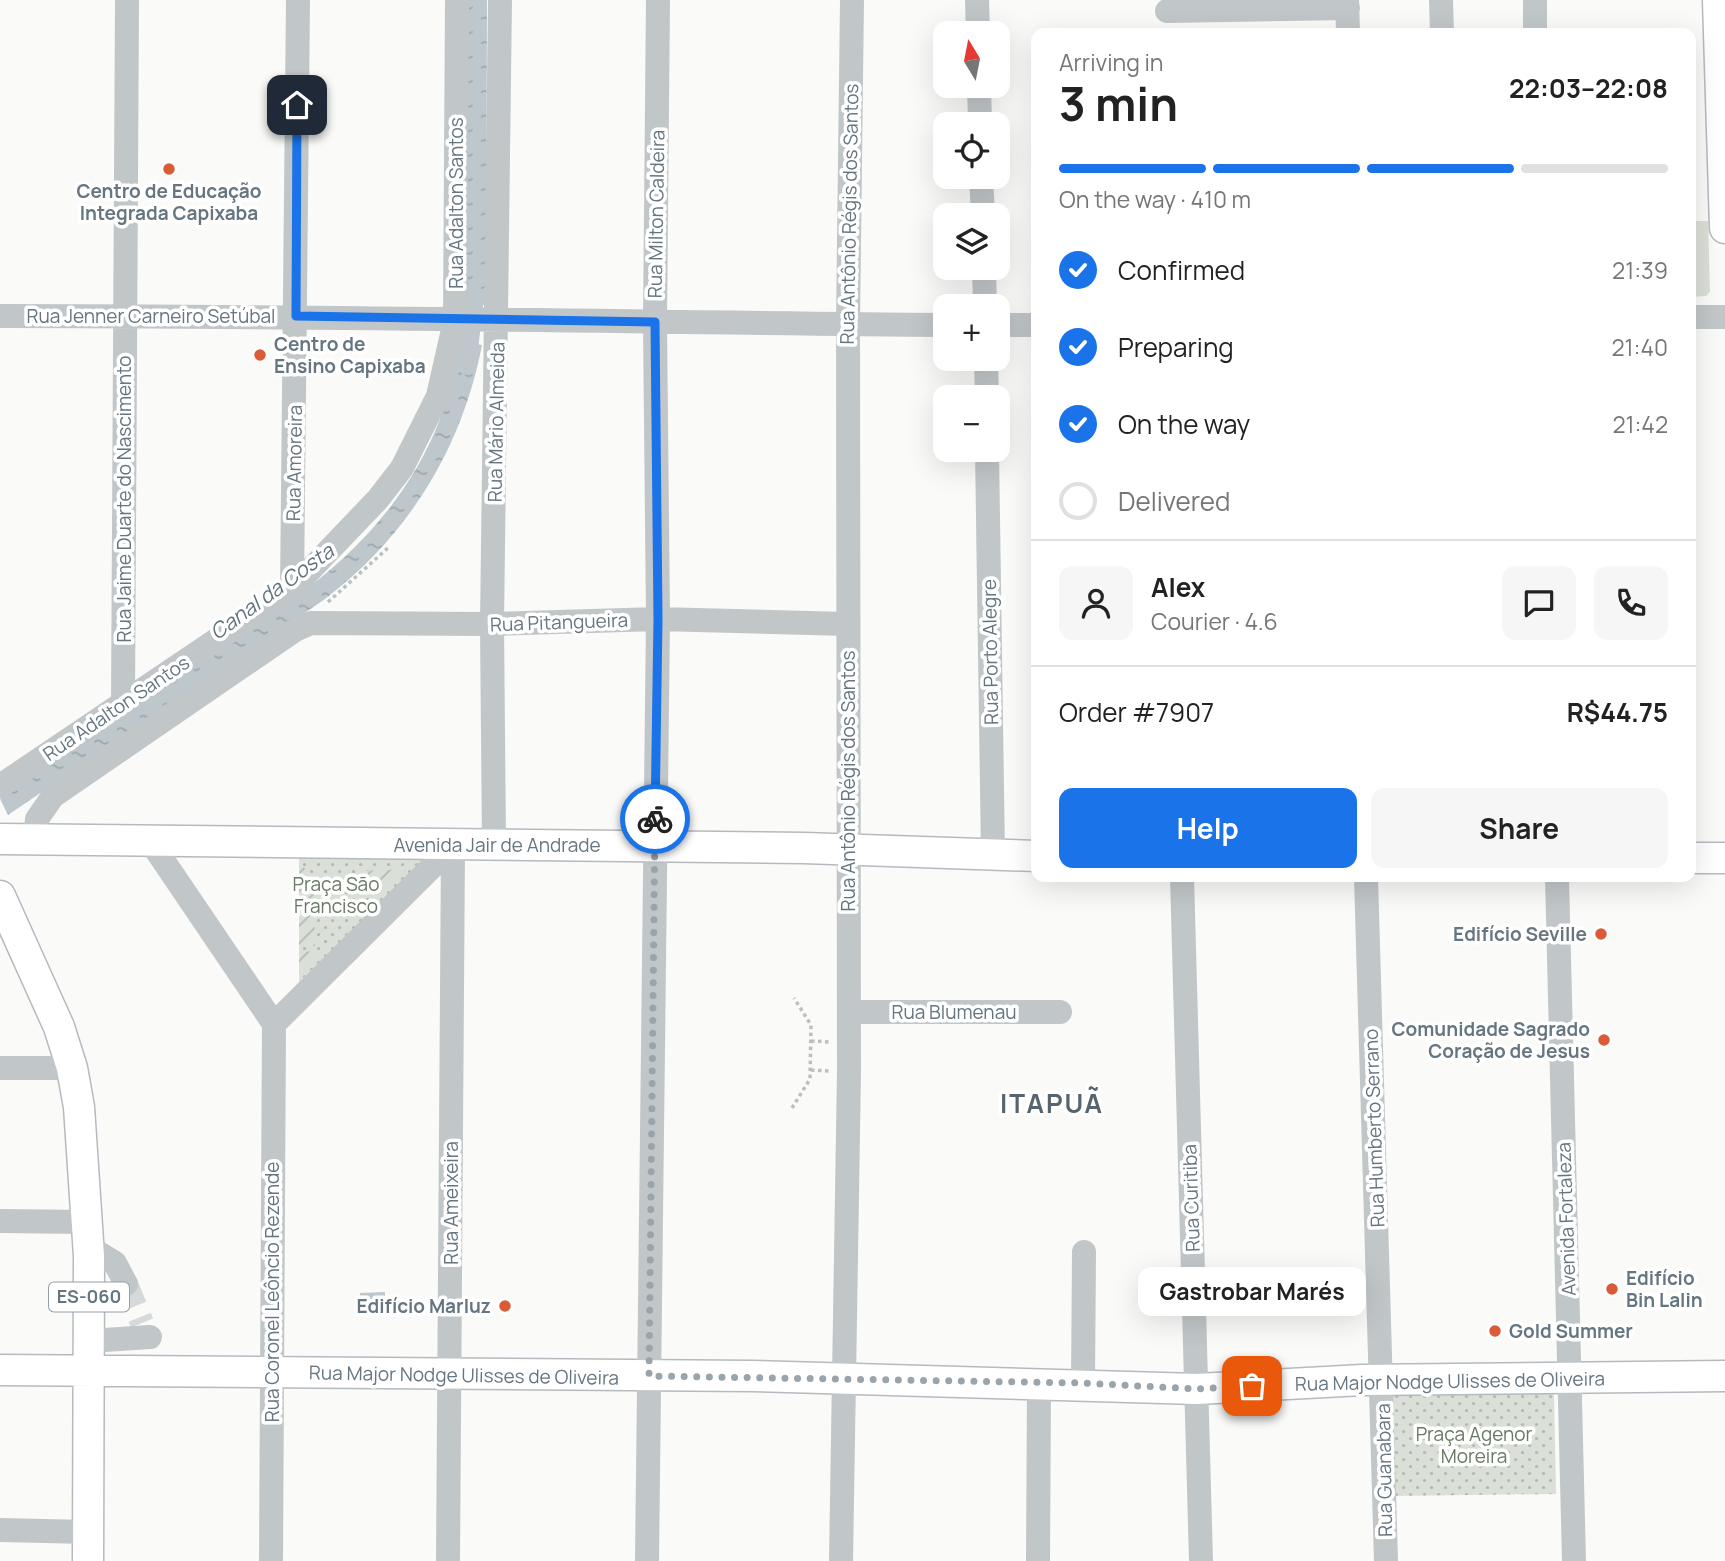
<!DOCTYPE html>
<html lang="en">
<head>
<meta charset="utf-8">
<style>
  body { margin:0; font-family:Manrope,sans-serif; background:#f6f6f6; color:#222; height:100vh; display:flex; flex-direction:column; font-size:26px; white-space:nowrap }
  * { box-sizing:border-box; margin:0 }
  p { font-size:23px; color:#767676 }
  .icon { flex:none; width:38px; height:38px; fill:none; stroke:currentColor; stroke-width:2; stroke-linecap:round; stroke-linejoin:round }
  .map { position:relative; flex:1; overflow:hidden }
  .details { position:absolute; left:1031px; top:28px; width:665px; height:854px; display:flex; flex-direction:column; background:#fff; border-radius:14px; box-shadow:0 7px 28px #0002 }
  .details>* { flex:none }
  .needle { width:46px; rotate:350deg }
  .controls { position:absolute; left:933px; top:21px; display:grid; gap:14px }
  .controls a { display:grid; place-items:center; width:77px; height:77px; border-radius:14px; background:#fff; box-shadow:0 7px 28px #0002; font-size:35px }
  .pin { position:absolute; display:grid; place-items:center; width:60px; height:60px; color:#fff; margin:-30px; border-radius:14px; box-shadow:0 4px 10px #0006 }
  .courier { position:absolute; display:grid; place-items:center; width:70px; height:70px; margin:-35px; border:5px solid #1a73e8; border-radius:50%; background:#fff; color:#222; box-shadow:0 2px 9px #0007 }
  .bubble { position:absolute; height:49px; border-radius:14px; background:#fff; box-shadow:0 7px 28px #0002; font-size:23px; font-weight:700; line-height:49px; text-align:center }
  .summary em { font-style:normal; font-weight:700 }
  .summary div { display:flex; flex-direction:column-reverse }
  .summary { display:flex; align-items:center; justify-content:space-between; height:119px; padding:0 28px }
  h1 { font-size:46px; font-weight:700; line-height:52px }
  .bar { display:grid; grid-template-columns:repeat(4,1fr); gap:10px 7px; align-content:center; height:84px; padding:0 28px }
  .bar i { height:9px; border-radius:5px; background:#e0e0e0 }
  .bar .selected { background:#1a73e8 }
  .bar p { grid-column:span 4 }
  .line { display:flex; align-items:center; gap:18px; padding:0 28px; border-top:2px solid #e0e0e0 }
  .line div { flex:1 }
  .round { display:grid; place-items:center; flex:none; width:74px; height:74px; border-radius:14px; background:#f6f6f6 }
  ol { padding:0 28px; list-style:none }
  li { display:flex; align-items:center; gap:21px; height:77px }
  li p { margin-inline-start:auto }
  li .icon { padding:7px; border-radius:50%; background:#1a73e8; color:#fff; stroke-width:4 }
  li:last-child { color:#767676 }
  li i { width:38px; height:38px; border:4px solid #e0e0e0; border-radius:50% }
  .action { display:flex; gap:14px; margin-top:auto; padding:14px 28px }
  .action a { flex:1; height:80px; border-radius:14px; background:#1a73e8; color:#fff; font-size:28px; font-weight:700; line-height:80px; text-align:center }
  .action a+a { background:#f6f6f6; color:#222 }
  .map>svg:first-child { display:block }
  .grass { fill:#dadfd7 }
  .park { fill:url(#park-dots) }
  .garden { fill:url(#garden-furrows) }
  .water { fill:url(#water-ripples) }
  .lines { fill:none; stroke-linecap:round; stroke-linejoin:round }
  .canal { stroke:#bdc7cc; stroke-width:18 }
  .minor-tunnel { stroke:#d5d9da; stroke-width:24; stroke-dasharray:24 12; stroke-linecap:butt }
  .major-casing { stroke:#b5babe; stroke-width:33 }
  .path { stroke:#bcbfc1; stroke-width:3.5; stroke-dasharray:3.5 3.5; stroke-linecap:butt }
  .minor { stroke:#c1c6c9; stroke-width:24 }
  .major { stroke:#fff; stroke-width:30 }
  .done { stroke:#9aa4ab; stroke-width:7; stroke-dasharray:0 12.6 }
  .route { stroke:#1a73e8; stroke-width:9 }
  .poi-dot { fill:#db5a37; stroke:#fff; stroke-width:2.5 }
  .labels { text-anchor:middle; stroke-width:7; stroke-linejoin:round; paint-order:stroke }
  .shield { fill:#fff; stroke:#949fa7; stroke-width:2 }
  .shield-label { font-size:18px; font-weight:bold; fill:#667681 }
  .poi-label { font-size:19px; font-weight:bold; fill:#667681; stroke:#fff; text-anchor:start }
  .street-label { font-size:19px; fill:#667681; stroke:#fff }
  .park-label { font-size:19px; fill:#697a65; stroke:#fff }
  .water-label { font-size:21px; font-style:italic; fill:#61747b; stroke:#fff }
  .district-label { font-size:26px; font-weight:bold; letter-spacing:2px; fill:#58646d; stroke:#fff }
</style>
</head>
<body>
<div class="map">
<svg width="1725" height="1561" viewBox="0 0 1725 1561">
  <defs>
    <pattern id="park-dots" width="8" height="8" patternUnits="userSpaceOnUse" patternTransform="scale(1.75)"><rect width="8" height="8" fill="#dadfd7"/><path d="M2 2h.1M6 6h.1" fill="none" stroke="#b5b9b4" stroke-width="1.8" stroke-linecap="round"/></pattern>
    <pattern id="garden-furrows" width="10" height="10" patternUnits="userSpaceOnUse" patternTransform="scale(1.75)"><rect width="10" height="10" fill="#dadfd7"/><path d="M-1 1l2-2M0 10L10 0M9 11l2-2" fill="none" stroke="#b5b9b4"/></pattern>
    <pattern id="water-ripples" width="26" height="14" patternUnits="userSpaceOnUse" patternTransform="scale(1.75)"><rect width="26" height="14" fill="#bdc7cc"/><path d="M2 4q2-2 4 0t4 0M15 11q2-2 4 0t4 0" fill="none" stroke="#9da6ab"/></pattern>
  </defs>
  <rect width="100%" height="100%" fill="#fafaf8"/>
  <path class="grass" d="M 1691,221 L 1708,221 L 1710,292 L 1706,296 L 1691,297 Z"/>
  <path class="park" d="M 299,858 L 427,858 L 299,982 Z
    M 1554,1393 L 1556,1494 L 1393,1496 L 1392,1395 Z"/>
  <path class="garden" d="M 299,863 L 308,871 L 315,899 L 299,898 Z
    M 407,869 L 379,894 L 368,885 L 363,871 Z
    M 299,906 L 314,906 L 315,946 L 299,947 Z
    M 315,951 L 315,956 L 299,972 L 299,952 Z"/>
  <path class="water" d="M 466,0 L 487,0 L 486,305 L 463,305 Z
    M 461,341 L 482,345 C 462,448 409,535 325,599 L 8,815 L 0,799 L 17,784 L 314,583 C 369,540 415,485 440,419 C 449,394 454,367 461,341 Z
    M 385,1292 L 385,1308 L 360,1308 L 360,1293 Z"/>
  <g class="lines">
    <path class="canal" d="M 467,366 L 474,307"/>
    <path class="minor-tunnel" d="M 126,1284 L 142,1323"/>
    <g class="major-casing">
      <path id="major" d="M 1718,0 L 1725,228
        M 0,839 L 804,848 L 1036,856
        M 1690,858 L 1725,858
        M 0,896 L 59,1027 L 72,1068 L 79,1107 L 89,1256 L 88,1561
        M 0,1370 L 752,1376 L 1197,1389 L 1362,1380 L 1725,1376"/>
    </g>
    <path class="path" d="M 328,602 L 389,547
      M 811,1041 L 830,1042
      M 811,1070 L 829,1071
      M 792,1108 L 810,1079 L 811,1025 L 794,998"/>
    <path class="minor" d="M 977,0 L 978,33
      M 1347,0 L 1348,33
      M 1441,0 L 1442,33
      M 1535,0 L 1535,33
      M 1167,11 L 1348,8
      M 979,86 L 980,124
      M 981,177 L 983,215
      M 984,268 L 985,306
      M 0,316 C 315,316 630,322 945,325
      M 1690,317 L 1725,317
      M 998,325 L 1036,325
      M 986,359 L 987,397
      M 987,450 L 993,855
      M 292,589 L 298,0
      M 123,704 L 127,0
      M 0,786 L 292,589 L 378,499 L 402,468 L 438,396 L 455,321 L 457,0
      M 35,840 L 37,819 L 53,796 L 295,630 L 311,623 L 492,624 L 658,619 L 848,624
      M 150,841 L 274,1024 L 271,1561
      M 494,844 L 492,624 L 500,0
      M 1182,877 L 1201,1561
      M 1366,877 L 1386,1561
      M 1557,877 L 1574,1561
      M 849,1012 L 1060,1012
      M 274,1024 L 453,846
      M 0,1068 L 72,1068
      M 0,1221 L 88,1222
      M 89,1247 L 115,1263 L 126,1284
      M 89,1341 L 150,1337
      M 1083,1383 L 1084,1252
      M 0,1530 L 88,1532
      M 448,1561 L 453,846
      M 647,1561 L 658,619 L 655,322 L 658,0
      M 841,1561 L 849,1071 L 848,324 L 852,0
      M 1038,1561 L 1039,1383"/>
    <use href="#major" class="major"/>
  </g>
  <g class="lines">
    <path class="done" d="M 655,819 L 649,1376 L 1083,1383 L 1197,1389 L 1252,1386"/>
    <path class="route" d="M 297,105 L 296,316 L 655,322 L 658,619 L 655,819"/>
  </g>
  <g class="poi-dot">
    <circle cx="169" cy="169" r="7"/>
    <circle cx="260" cy="355" r="7"/>
    <circle cx="1601" cy="934" r="7"/>
    <circle cx="1604" cy="1040" r="7"/>
    <circle cx="1612" cy="1289" r="7"/>
    <circle cx="505" cy="1306" r="7"/>
    <circle cx="1495" cy="1331" r="7"/>
  </g>
  <g class="labels">
    <rect class="shield" x="49" y="1282.5" width="80" height="29" rx="5"/>
    <g class="shield-label">
      <text x="89" y="1303">ES-060</text>
    </g>
    <g class="poi-label">
      <text x="169" y="198" text-anchor="middle">Centro de Educação<tspan x="169" dy="22">Integrada Capixaba</tspan></text>
      <text x="274" y="351">Centro de<tspan x="274" dy="22">Ensino Capixaba</tspan></text>
      <text x="1587" y="941" text-anchor="end">Edifício Seville</text>
      <text x="1590" y="1036" text-anchor="end">Comunidade Sagrado<tspan x="1590" dy="22">Coração de Jesus</tspan></text>
      <text x="1626" y="1285">Edifício<tspan x="1626" dy="22">Bin Lalin</tspan></text>
      <text x="491" y="1313" text-anchor="end">Edifício Marluz</text>
      <text x="1509" y="1338">Gold Summer</text>
    </g>
    <g class="street-label">
      <text transform="translate(456 203) rotate(-90)" y="7">Rua Adalton Santos</text>
      <text transform="translate(656 214) rotate(-89)" y="7">Rua Milton Caldeira</text>
      <text transform="translate(849 214) rotate(-89)" y="7">Rua Antônio Régis dos Santos</text>
      <text x="151" y="323">Rua Jenner Carneiro Setúbal</text>
      <text transform="translate(496 422) rotate(-89)" y="7">Rua Mário Almeida</text>
      <text transform="translate(294 463) rotate(-89)" y="7">Rua Amoreira</text>
      <text transform="translate(124 499) rotate(-90)" y="7">Rua Jaime Duarte do Nascimento</text>
      <text transform="translate(559 622) rotate(-2)" y="7">Rua Pitangueira</text>
      <text transform="translate(990 652) rotate(-91)" y="7">Rua Porto Alegre</text>
      <text transform="translate(116 708) rotate(-34)" y="7">Rua Adalton Santos</text>
      <text transform="translate(848 781) rotate(-90)" y="7">Rua Antônio Régis dos Santos</text>
      <text x="497" y="852">Avenida Jair de Andrade</text>
      <text x="954" y="1019">Rua Blumenau</text>
      <text transform="translate(1374 1128) rotate(-92)" y="7">Rua Humberto Serrano</text>
      <text transform="translate(1191 1198) rotate(-92)" y="7">Rua Curitiba</text>
      <text transform="translate(451 1203) rotate(-90)" y="7">Rua Ameixeira</text>
      <text transform="translate(1566 1219) rotate(-92)" y="7">Avenida Fortaleza</text>
      <text transform="translate(272 1292) rotate(-90)" y="7">Rua Coronel Leôncio Rezende</text>
      <text transform="translate(464 1375) rotate(1)" y="7">Rua Major Nodge Ulisses de Oliveira</text>
      <text transform="translate(1450 1381) rotate(-1)" y="7">Rua Major Nodge Ulisses de Oliveira</text>
      <text transform="translate(1384 1470) rotate(-91)" y="7">Rua Guanabara</text>
    </g>
    <g class="park-label">
      <text x="336" y="891">Praça São<tspan x="336" dy="22">Francisco</tspan></text>
      <text x="1474" y="1441">Praça Agenor<tspan x="1474" dy="22">Moreira</tspan></text>
    </g>
    <g class="water-label">
      <text transform="translate(272 592) rotate(-36)" y="7">Canal da Costa</text>
    </g>
    <g class="district-label">
      <text x="1052" y="1113">ITAPUÃ</text>
    </g>
  </g>
</svg>
<div class="controls">
<a><svg class="needle" viewBox="-14 -14 28 28"><path d="M0-13l5 13h-10z" fill="#e53935"/><path d="M0 13l5-13h-10z" fill="#767676"/></svg></a>
<a><svg class="icon" aria-label="locate" viewBox="0 0 24 24"><circle cx="12" cy="12" r="6"/><path d="M12 2v4M12 18v4M2 12h4M18 12h4"/></svg></a>
<a><svg class="icon" aria-label="layers" viewBox="0 0 24 24"><path d="M12 4l9 5-9 5-9-5zM3 14l9 5 9-5"/></svg></a>
<a>+</a>
<a>−</a>
</div>
<div class="pin" style="left:1252px;top:1386px;background:#ea580c"><svg class="icon" aria-label="bag" viewBox="0 0 24 24"><path d="M5 8h14l-1 12H6zM9 8a3 3 0 0 1 6 0"/></svg></div>
<div class="pin" style="left:297px;top:105px;background:#1f2937"><svg class="icon" aria-label="home" viewBox="0 0 24 24"><path d="M3 11l9-7 9 7M6 9v11h12V9"/></svg></div>
<div class="courier" style="left:655px;top:819px"><svg class="icon" aria-label="bike" viewBox="0 0 24 24"><circle cx="6" cy="16" r="4"/><circle cx="18" cy="16" r="4"/><path d="M6 16l4-8h5l3 8M10 8l3 8H6M13 5h3"/></svg></div>
<div class="bubble" style="left:1138px;top:1267px;width:228px">Gastrobar Marés</div>
<section class="details">
<div class="summary"><div><h1>3 min</h1><p>Arriving in</p></div><em>22:03–22:08</em></div>
<div class="bar"><i class="selected"></i><i class="selected"></i><i class="selected"></i><i></i><p>On the way · 410 m</p></div>
<ol>
<li><svg class="icon" aria-label="check" viewBox="0 0 24 24"><path d="M5 12l5 5 9-10"/></svg>Confirmed<p>21:39</p></li>
<li><svg class="icon" aria-label="check" viewBox="0 0 24 24"><path d="M5 12l5 5 9-10"/></svg>Preparing<p>21:40</p></li>
<li><svg class="icon" aria-label="check" viewBox="0 0 24 24"><path d="M5 12l5 5 9-10"/></svg>On the way<p>21:42</p></li>
<li><i></i>Delivered</li>
</ol>
<div class="line" style="height:126px"><a class="round"><svg class="icon" aria-label="person" viewBox="0 0 24 24"><circle cx="12" cy="8" r="4"/><path d="M4 21q1-7 8-7t8 7"/></svg></a><div><b>Alex</b><p>Courier · 4.6</p></div><a class="round"><svg class="icon" aria-label="chat" viewBox="0 0 24 24"><path d="M4 5h16v11H9l-5 4z"/></svg></a><a class="round"><svg class="icon" aria-label="phone" viewBox="0 0 24 24"><path d="M5 4h4l2 5-3 2q2 4 5 5l2-3 5 2v4C11 20 4 13 5 4z"/></svg></a></div>
<div class="line" style="height:91px"><div>Order #7907</div><b>R$44.75</b></div>
<div class="action"><a>Help</a><a>Share</a></div>
</section>
</div>
</body>
</html>
